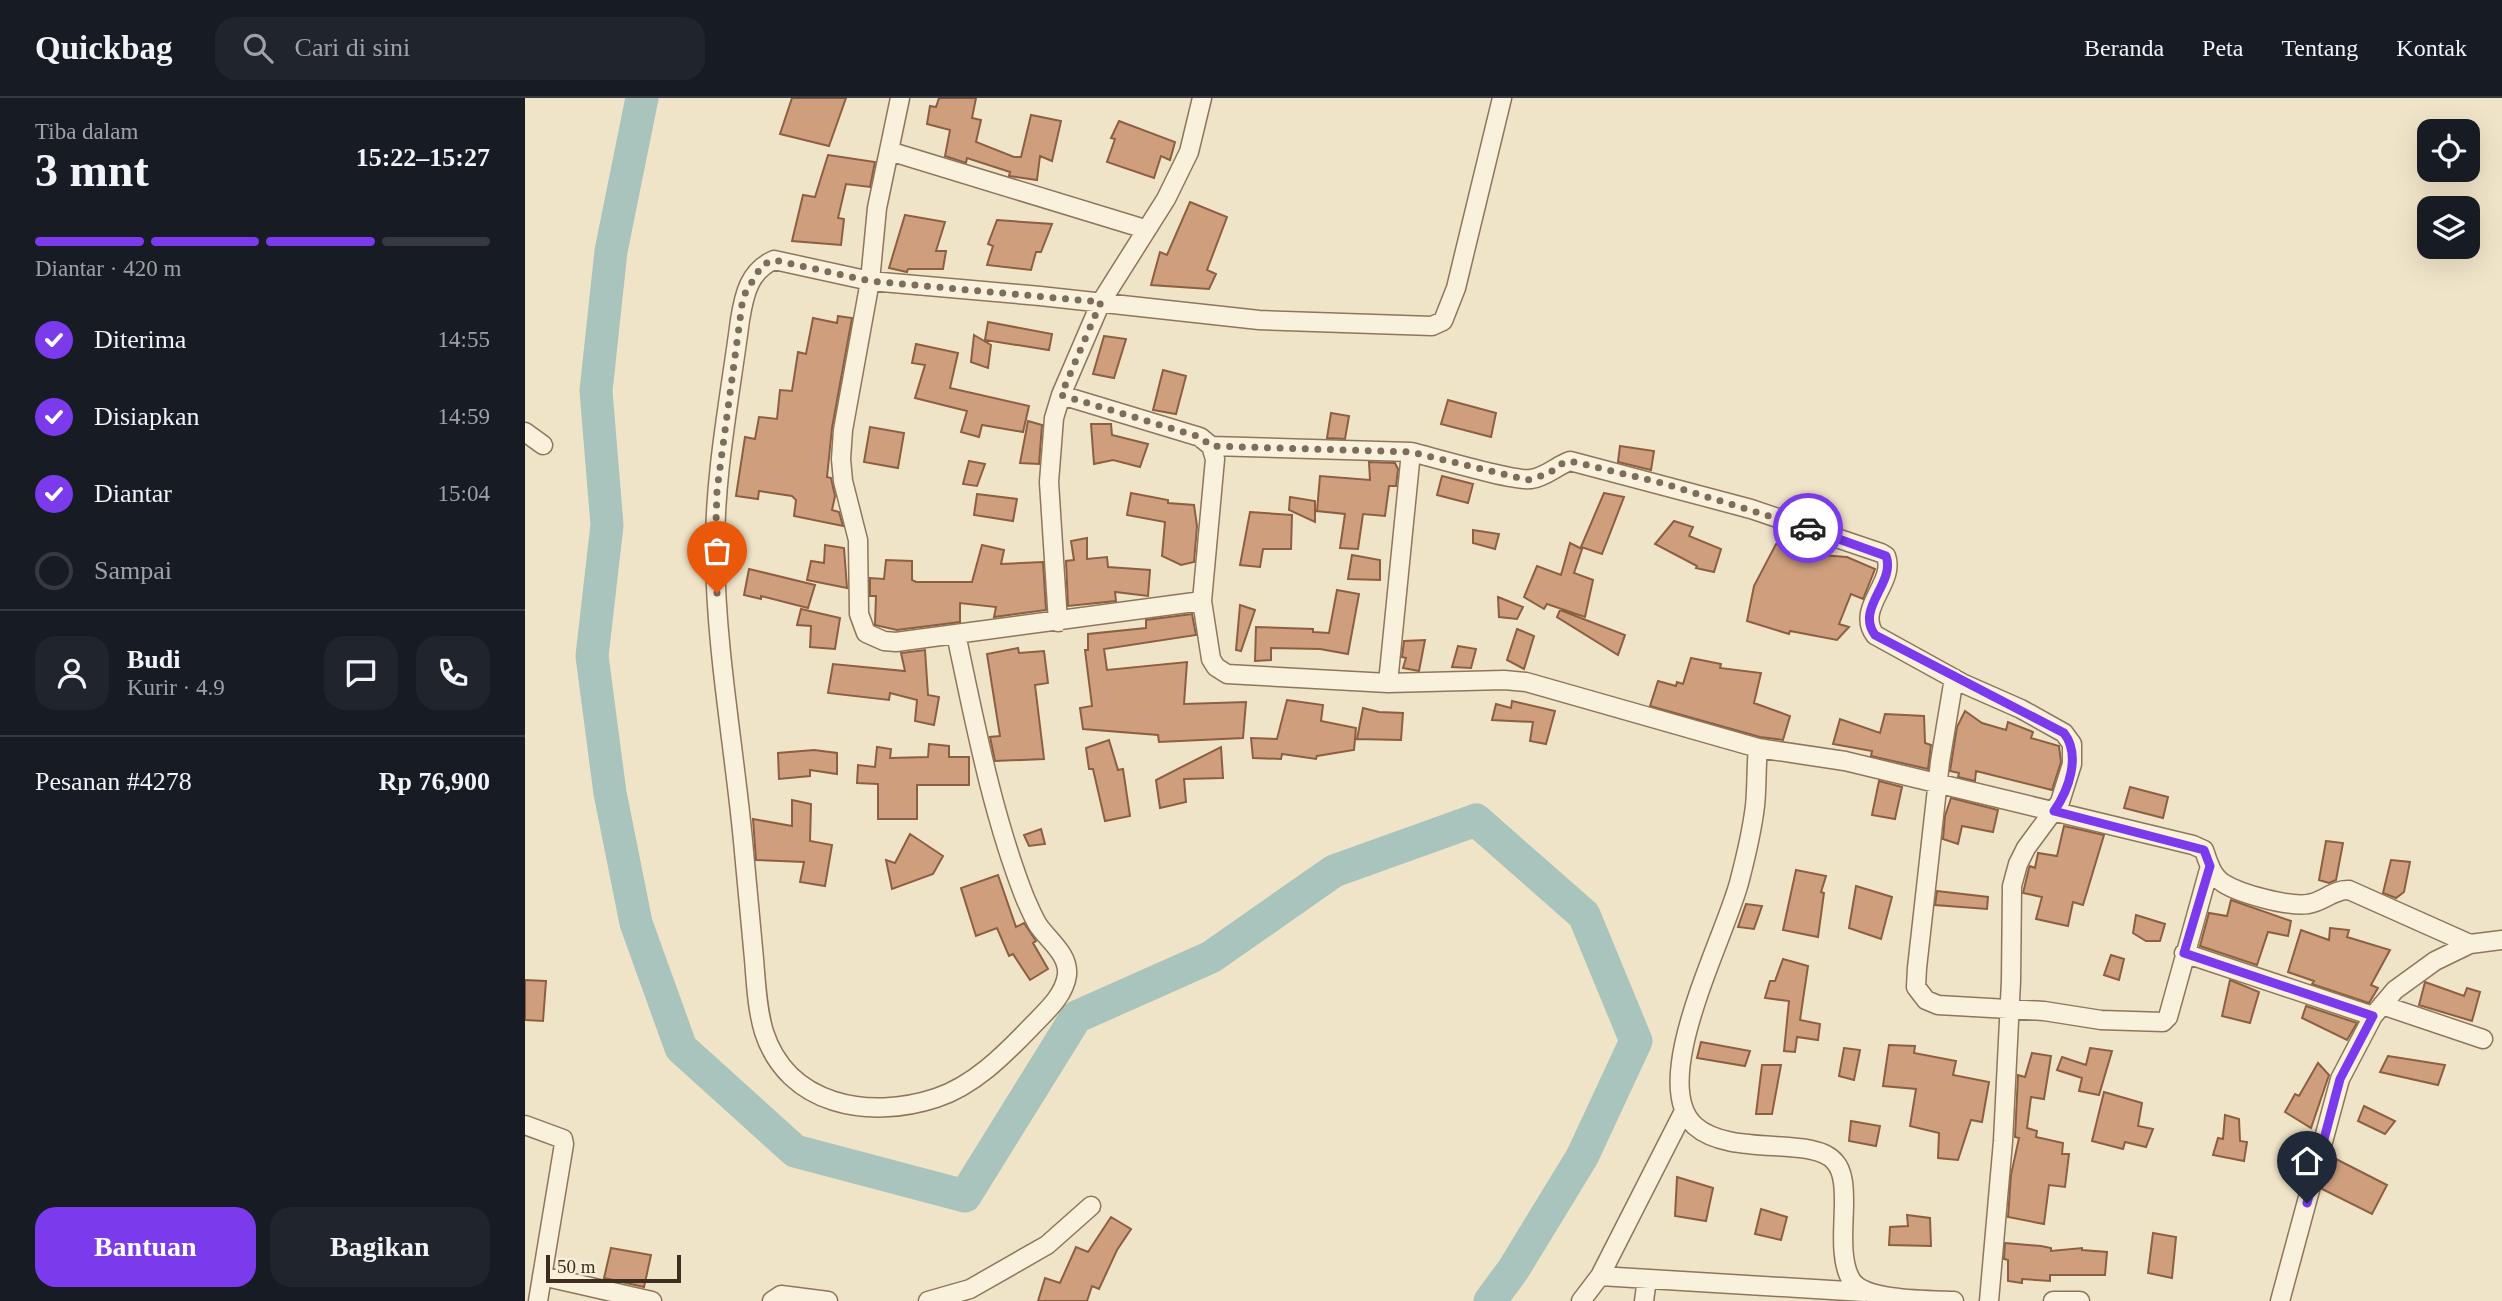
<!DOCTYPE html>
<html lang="id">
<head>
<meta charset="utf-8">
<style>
  body { margin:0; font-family:"Times New Roman",serif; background:#20242c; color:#f1f3f6; height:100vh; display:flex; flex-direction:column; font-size:26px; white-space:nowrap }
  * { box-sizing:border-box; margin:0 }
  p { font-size:23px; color:#9ea1a6 }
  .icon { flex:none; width:38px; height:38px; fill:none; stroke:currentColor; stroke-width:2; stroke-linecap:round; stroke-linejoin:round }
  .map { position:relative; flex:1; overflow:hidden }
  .sheet { display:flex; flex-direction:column; background:#171b24; width:525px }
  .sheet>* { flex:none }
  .tools { position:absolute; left:1892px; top:21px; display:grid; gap:14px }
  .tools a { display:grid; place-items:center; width:63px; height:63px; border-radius:14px; background:#171b24; box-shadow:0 7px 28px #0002; font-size:35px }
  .scale { position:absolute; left:21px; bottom:18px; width:135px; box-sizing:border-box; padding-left:7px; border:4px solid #3d2e20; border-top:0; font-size:19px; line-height:24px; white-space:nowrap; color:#3d2e20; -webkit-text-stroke:5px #f7eed8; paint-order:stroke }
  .pin { position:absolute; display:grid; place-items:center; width:60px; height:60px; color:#fff; margin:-72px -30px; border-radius:50% 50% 50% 0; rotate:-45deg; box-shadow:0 0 7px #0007 }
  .pin .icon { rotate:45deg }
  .courier { position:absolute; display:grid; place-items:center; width:70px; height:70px; margin:-35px; border:5px solid #7c3aed; border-radius:50%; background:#fff; color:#222; box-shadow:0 2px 9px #0007 }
  .summary em { font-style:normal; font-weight:700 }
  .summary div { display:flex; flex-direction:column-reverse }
  .summary { display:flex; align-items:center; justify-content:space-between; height:119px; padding:0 35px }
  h1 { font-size:46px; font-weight:700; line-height:52px }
  .bar { display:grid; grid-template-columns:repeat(4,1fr); gap:10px 7px; align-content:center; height:84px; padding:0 35px }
  .bar i { height:9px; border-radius:5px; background:#363941 }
  .bar .active { background:#7c3aed }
  .bar p { grid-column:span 4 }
  .line { display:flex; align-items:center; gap:18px; padding:0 35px; border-top:2px solid #363941 }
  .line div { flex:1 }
  .round { display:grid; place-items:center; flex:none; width:74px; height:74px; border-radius:21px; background:#20242c }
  ol { padding:0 35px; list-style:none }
  li { display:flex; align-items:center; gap:21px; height:77px }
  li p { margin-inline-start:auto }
  li .icon { padding:7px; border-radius:50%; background:#7c3aed; color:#fff; stroke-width:4 }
  li:last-child { color:#9ea1a6 }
  li i { width:38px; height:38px; border:4px solid #363941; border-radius:50% }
  .primary-button { display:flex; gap:14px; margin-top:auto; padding:14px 35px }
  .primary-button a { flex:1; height:80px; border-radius:21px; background:#7c3aed; color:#fff; font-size:28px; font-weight:700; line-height:80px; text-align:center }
  .primary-button a+a { background:#20242c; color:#f1f3f6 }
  header { display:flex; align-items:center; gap:42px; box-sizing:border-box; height:98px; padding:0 35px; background:#171b24; border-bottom:2px solid #363941 }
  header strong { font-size:33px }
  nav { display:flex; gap:38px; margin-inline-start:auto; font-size:24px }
  .search { width:490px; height:63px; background:#20242c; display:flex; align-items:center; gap:18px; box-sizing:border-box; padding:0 24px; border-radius:21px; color:#9ea1a6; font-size:26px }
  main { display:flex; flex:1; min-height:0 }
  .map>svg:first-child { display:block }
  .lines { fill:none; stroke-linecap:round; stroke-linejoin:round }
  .river { stroke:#a9c4bc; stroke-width:33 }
  .building { fill:#cf9f7d; stroke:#8d5f41; stroke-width:2 }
  .street-casing { stroke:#8d765c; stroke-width:21 }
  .street { stroke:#faf1dc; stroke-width:18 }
  .done { stroke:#7c6e5b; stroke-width:7; stroke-dasharray:0 12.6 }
  .route { stroke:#7c3aed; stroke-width:9 }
</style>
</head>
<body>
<header>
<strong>Quickbag</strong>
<div class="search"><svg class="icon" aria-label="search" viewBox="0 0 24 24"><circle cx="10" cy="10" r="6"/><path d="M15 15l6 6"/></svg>Cari di sini</div>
<nav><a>Beranda</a><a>Peta</a><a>Tentang</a><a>Kontak</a></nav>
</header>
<main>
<section class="sheet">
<div class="summary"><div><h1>3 mnt</h1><p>Tiba dalam</p></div><em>15:22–15:27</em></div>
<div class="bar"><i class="active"></i><i class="active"></i><i class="active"></i><i></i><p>Diantar · 420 m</p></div>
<ol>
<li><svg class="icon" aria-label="check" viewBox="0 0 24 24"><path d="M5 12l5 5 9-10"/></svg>Diterima<p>14:55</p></li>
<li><svg class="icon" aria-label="check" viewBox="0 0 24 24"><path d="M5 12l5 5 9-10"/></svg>Disiapkan<p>14:59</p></li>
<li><svg class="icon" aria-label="check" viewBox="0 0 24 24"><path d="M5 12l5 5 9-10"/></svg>Diantar<p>15:04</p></li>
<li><i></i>Sampai</li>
</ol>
<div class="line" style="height:126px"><a class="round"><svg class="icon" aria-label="person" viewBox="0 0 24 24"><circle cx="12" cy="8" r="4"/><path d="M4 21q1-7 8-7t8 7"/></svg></a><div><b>Budi</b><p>Kurir · 4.9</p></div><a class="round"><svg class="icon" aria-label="chat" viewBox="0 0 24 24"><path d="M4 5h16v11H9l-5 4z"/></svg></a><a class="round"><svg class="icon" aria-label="phone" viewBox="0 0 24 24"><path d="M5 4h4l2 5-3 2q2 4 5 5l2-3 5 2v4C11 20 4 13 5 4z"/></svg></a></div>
<div class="line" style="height:91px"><div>Pesanan #4278</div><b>Rp 76,900</b></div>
<div class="primary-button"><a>Bantuan</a><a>Bagikan</a></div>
</section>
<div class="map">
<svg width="1977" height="1203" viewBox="0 0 1977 1203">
  <rect width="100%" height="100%" fill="#f0e4c8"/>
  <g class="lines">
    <path class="river" d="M 117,0 L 86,153 L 71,293 L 82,427 L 67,558 L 85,695 L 111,825 L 156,950 L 270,1053 L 440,1098 L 551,919 L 686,859 L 809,773 L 951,722 L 1059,817 L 1111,943 L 1057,1059 L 988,1172 L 965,1203"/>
  </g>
  <path class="building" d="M 267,0 L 321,0 L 304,48 L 255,36 Z
    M 414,0 L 451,0 L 447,20 L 456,22 L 451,44 L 489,59 L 496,59 L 506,17 L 536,23 L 527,63 L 515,58 L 512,82 L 484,78 L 485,74 L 442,60 L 441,65 L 420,58 L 425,32 L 402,26 L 405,8 L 411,9 Z
    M 594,23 L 650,44 L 645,62 L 636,58 L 629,80 L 582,64 L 590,41 L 586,40 Z
    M 303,57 L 350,64 L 345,89 L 321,86 L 313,120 L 319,121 L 316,147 L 267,143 L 278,97 L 290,99 Z
    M 665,104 L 702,119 L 682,172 L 691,176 L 684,191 L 626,187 L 635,154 L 642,157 Z
    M 380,117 L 420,124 L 411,153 L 421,153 L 418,171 L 383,171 L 382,174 L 364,170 Z
    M 472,122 L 527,126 L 516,154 L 511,154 L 506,172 L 462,167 L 468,148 L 463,146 Z
    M 313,218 L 327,220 L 307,330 L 302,379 L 306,380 L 310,398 L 307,412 L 314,414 L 318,428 L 269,418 L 271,402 L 267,398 L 234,393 L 233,401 L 211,398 L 220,339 L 230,341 L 234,319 L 252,321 L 255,292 L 267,293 L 273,254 L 281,256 L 288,220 L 312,225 Z
    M 463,224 L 527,236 L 524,252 L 460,242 Z
    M 449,237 L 466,247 L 463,270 L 446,264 Z
    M 579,238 L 601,241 L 589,280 L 568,276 Z
    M 391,246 L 433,255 L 425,290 L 504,308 L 498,334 L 457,327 L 454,339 L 436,334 L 442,313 L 390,300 L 400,267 L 387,265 Z
    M 638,272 L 661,278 L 651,316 L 628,312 Z
    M 923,302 L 971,315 L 966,339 L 916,326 Z
    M 806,315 L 824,318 L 820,341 L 802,340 Z
    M 503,323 L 517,327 L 514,366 L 495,365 Z
    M 566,326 L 586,326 L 587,337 L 623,346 L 615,369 L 588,362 L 569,366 Z
    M 345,329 L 379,335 L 373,370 L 339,364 Z
    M 1095,348 L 1129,353 L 1126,372 L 1093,364 Z
    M 444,363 L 460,366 L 452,388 L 438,386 Z
    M 844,364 L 870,365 L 873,371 L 871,388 L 864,388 L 860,418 L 838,416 L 833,451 L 815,450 L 820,416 L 792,413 L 795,378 L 845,382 Z
    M 917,378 L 948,386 L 943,405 L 912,397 Z
    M 606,395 L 643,402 L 643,405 L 669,407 L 672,428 L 669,464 L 656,467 L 637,458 L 640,424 L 602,417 Z
    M 1079,395 L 1099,399 L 1077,456 L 1056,449 Z
    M 452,396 L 492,401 L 488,423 L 449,417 Z
    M 765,399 L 790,403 L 790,424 L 764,412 Z
    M 725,414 L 767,417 L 766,451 L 738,451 L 735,469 L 715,467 Z
    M 1149,423 L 1168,429 L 1164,438 L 1196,451 L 1189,474 L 1171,470 L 1172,468 L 1130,446 Z
    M 948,432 L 974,436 L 970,451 L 948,445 Z
    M 562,440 L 562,461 L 582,459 L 583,469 L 625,472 L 623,498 L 590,494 L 591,503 L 543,508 L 541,463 L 549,462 L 546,443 Z
    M 1045,445 L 1057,451 L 1049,475 L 1068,482 L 1060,519 L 1022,506 L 1019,511 L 999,499 L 1012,468 L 1036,477 Z
    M 1251,446 L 1267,449 L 1295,460 L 1296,457 L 1322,459 L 1350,471 L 1338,501 L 1326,496 L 1314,526 L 1324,529 L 1312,542 L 1265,533 L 1264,536 L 1222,523 L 1229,488 Z
    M 300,447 L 319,450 L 322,490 L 282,482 L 286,463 L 299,465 Z
    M 457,447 L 479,452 L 476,466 L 518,464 L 521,512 L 469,519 L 471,509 L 435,505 L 435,524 L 372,532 L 350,527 L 351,498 L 345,498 L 345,480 L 359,481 L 361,462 L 387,463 L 387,482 L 391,484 L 447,484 Z
    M 827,457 L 855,462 L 855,482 L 823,481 Z
    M 224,471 L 290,487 L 283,510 L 236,498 L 236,501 L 219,497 Z
    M 812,492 L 834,496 L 823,556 L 795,551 L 746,550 L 746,562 L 730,563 L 731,529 L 788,531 L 788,534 L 804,535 Z
    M 973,499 L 998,509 L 992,521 L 974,519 Z
    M 715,507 L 730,512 L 716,553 L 711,552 Z
    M 276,511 L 315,520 L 310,551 L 285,549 L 286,528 L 272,527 Z
    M 1035,512 L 1100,537 L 1093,557 L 1032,519 Z
    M 667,516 L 671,537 L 579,551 L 582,572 L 662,564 L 659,606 L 721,604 L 718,640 L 634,644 L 633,637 L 558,631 L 555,610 L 567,608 L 560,552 L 563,552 L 563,536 L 621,530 L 621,522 Z
    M 992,531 L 1009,538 L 999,571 L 982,562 Z
    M 900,542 L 894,573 L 878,570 L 881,560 L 877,559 L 879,543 Z
    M 933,548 L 951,551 L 946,570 L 927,569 Z
    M 493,550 L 494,555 L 519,553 L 523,585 L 510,587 L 519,661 L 470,663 L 465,639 L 475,638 L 462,556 Z
    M 400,552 L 403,597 L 414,599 L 409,627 L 390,623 L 392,602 L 365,595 L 364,602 L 303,595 L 308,566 L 380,573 L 376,555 Z
    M 1166,560 L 1196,566 L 1195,570 L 1236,575 L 1229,605 L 1265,618 L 1258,642 L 1235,639 L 1125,608 L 1133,583 L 1151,588 L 1152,584 L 1158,586 Z
    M 762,602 L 798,607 L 796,623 L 831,630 L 829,652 L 792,658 L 791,661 L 757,656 L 756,661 L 728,660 L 726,640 L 752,641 Z
    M 987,603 L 1030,613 L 1021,646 L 1005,643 L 1008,624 L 967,622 L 971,606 L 986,610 Z
    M 838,610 L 854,614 L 878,615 L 876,642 L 832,641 Z
    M 1440,613 L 1457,625 L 1481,632 L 1483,624 L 1508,634 L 1506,640 L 1534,648 L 1536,664 L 1527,692 L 1451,673 L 1450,683 L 1433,679 L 1434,675 L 1425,673 L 1432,629 Z
    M 1360,616 L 1399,618 L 1400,645 L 1406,647 L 1403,671 L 1346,658 L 1347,653 L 1308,646 L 1315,621 L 1355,635 Z
    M 584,642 L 593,672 L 598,671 L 605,718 L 580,723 L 568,671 L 564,671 L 561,650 Z
    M 404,646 L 424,648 L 424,659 L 444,659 L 444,687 L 392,687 L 392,721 L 353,721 L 353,686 L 332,685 L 333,667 L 350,669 L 352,649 L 366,651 L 365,660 L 403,659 Z
    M 696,649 L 698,680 L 659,681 L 661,704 L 635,710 L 631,682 Z
    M 289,652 L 312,655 L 312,676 L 285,672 L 285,678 L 254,681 L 253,655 Z
    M 1354,683 L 1377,689 L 1370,721 L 1347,717 Z
    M 1605,689 L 1643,699 L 1638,720 L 1599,710 Z
    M 1426,700 L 1473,712 L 1468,734 L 1437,728 L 1433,746 L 1418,741 L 1420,718 Z
    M 267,702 L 286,706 L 285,743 L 307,747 L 300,788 L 275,784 L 279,764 L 231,762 L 228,721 L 267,728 Z
    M 1539,728 L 1579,737 L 1558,807 L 1548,804 L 1543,828 L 1511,821 L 1517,799 L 1498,795 L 1504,770 L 1505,768 L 1510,770 L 1513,755 L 1532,758 Z
    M 516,731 L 520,746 L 504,748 L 499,737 Z
    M 385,736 L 418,758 L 408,776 L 367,791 L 361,762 L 370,765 Z
    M 1801,743 L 1818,745 L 1811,782 L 1804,785 L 1794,782 Z
    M 1866,762 L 1885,764 L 1879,794 L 1871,800 L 1858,795 Z
    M 1271,772 L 1301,778 L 1296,794 L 1299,795 L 1293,839 L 1258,832 Z
    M 473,777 L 491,829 L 499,825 L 511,843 L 508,845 L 523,871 L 505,882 L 488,856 L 484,858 L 472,830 L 451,838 L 436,790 Z
    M 1331,788 L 1367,799 L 1356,841 L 1324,830 Z
    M 1412,793 L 1463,799 L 1462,811 L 1410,807 Z
    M 1706,802 L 1766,823 L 1763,838 L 1743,834 L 1732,867 L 1675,848 L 1684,815 L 1702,818 Z
    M 1221,806 L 1237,808 L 1229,831 L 1213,829 Z
    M 1611,817 L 1640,826 L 1635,843 L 1621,843 L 1608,835 Z
    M 1805,830 L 1824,832 L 1822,839 L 1865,852 L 1846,887 L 1853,890 L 1844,905 L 1787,886 L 1789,883 L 1763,874 L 1776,832 L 1804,842 Z
    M 1586,857 L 1599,861 L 1594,882 L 1579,877 Z
    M 1258,861 L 1283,868 L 1275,922 L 1295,926 L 1293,942 L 1272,939 L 1270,954 L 1259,953 L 1264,903 L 1240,900 L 1245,883 L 1250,883 Z
    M 0,882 L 21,883 L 18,923 L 0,922 Z
    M 1705,882 L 1734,894 L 1725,925 L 1697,918 Z
    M 1900,884 L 1939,898 L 1942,890 L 1955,894 L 1947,923 L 1894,907 Z
    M 1781,908 L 1832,925 L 1822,942 L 1777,920 Z
    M 1176,944 L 1225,953 L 1220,968 L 1172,960 Z
    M 1364,947 L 1390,948 L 1389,955 L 1431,963 L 1428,977 L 1464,984 L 1457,1024 L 1446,1022 L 1433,1062 L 1413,1060 L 1414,1035 L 1385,1028 L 1391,991 L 1358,988 Z
    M 1319,950 L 1335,952 L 1329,982 L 1314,978 Z
    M 1565,950 L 1587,953 L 1574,997 L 1554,993 L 1557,980 L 1532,972 L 1537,959 L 1561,967 Z
    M 1507,955 L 1526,958 L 1519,1001 L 1506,999 L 1502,1030 L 1512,1033 L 1511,1039 L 1538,1045 L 1537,1056 L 1544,1056 L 1540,1089 L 1524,1087 L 1519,1126 L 1483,1119 L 1486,1077 L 1494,1040 L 1490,1039 L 1493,977 L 1500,979 Z
    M 1863,958 L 1920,967 L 1913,987 L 1855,974 Z
    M 1793,965 L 1804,977 L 1786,1030 L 1760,1014 L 1770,996 L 1774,998 Z
    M 1237,967 L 1256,967 L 1247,1016 L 1231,1016 Z
    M 1579,994 L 1617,1005 L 1613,1028 L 1628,1031 L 1621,1049 L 1600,1044 L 1598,1051 L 1567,1043 Z
    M 1839,1008 L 1870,1023 L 1860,1036 L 1833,1023 Z
    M 1700,1017 L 1714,1021 L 1715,1043 L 1722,1044 L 1719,1063 L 1688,1057 L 1693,1040 L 1698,1041 Z
    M 1326,1023 L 1355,1028 L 1351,1048 L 1324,1043 Z
    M 1807,1059 L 1862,1087 L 1847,1116 L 1797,1091 Z
    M 1152,1079 L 1188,1090 L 1181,1123 L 1150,1118 Z
    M 1236,1111 L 1262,1119 L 1256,1142 L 1230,1136 Z
    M 1382,1117 L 1405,1120 L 1406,1148 L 1364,1147 L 1365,1129 L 1383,1128 Z
    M 586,1119 L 606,1131 L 592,1152 L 574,1191 L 567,1188 L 562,1203 L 513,1203 L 520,1180 L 535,1185 L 551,1149 L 563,1154 Z
    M 1628,1135 L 1651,1139 L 1647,1180 L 1623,1175 Z
    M 1480,1145 L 1516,1148 L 1526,1150 L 1526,1153 L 1557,1150 L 1557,1152 L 1582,1154 L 1580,1177 L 1525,1177 L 1525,1183 L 1497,1181 L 1497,1185 L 1483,1183 L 1483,1162 L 1479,1161 Z
    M 86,1150 L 126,1157 L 119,1189 L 79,1180 Z"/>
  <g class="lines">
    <g class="street-casing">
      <path id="street" d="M 375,0 L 352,110 L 345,183 L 318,332 L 316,361 L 318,383 L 333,442 L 334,516 L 341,535 L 359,543 L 371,544 L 677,503
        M 364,53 L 620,131
        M 536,297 L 675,339 L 686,348 L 690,361 L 677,503 L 686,561 L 691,569 L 702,576 L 863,585 L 979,582 L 1001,584 L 1233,650 C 1231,669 1232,689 1230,708 C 1227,732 1221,758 1215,781 C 1203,834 1121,984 1170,1028 C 1206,1060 1289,1037 1310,1064 C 1319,1074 1319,1092 1319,1105 C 1319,1127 1314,1164 1327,1183 C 1341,1203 1404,1202 1429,1203
        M 0,334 L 18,347
        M 686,348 L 886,354 L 863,585
        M 886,354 C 907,359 991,384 1006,381 C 1021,379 1031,368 1045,363 L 1226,411 L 1356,455 L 1361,458 C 1371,485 1330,510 1350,537 L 1437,585 L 1496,611 L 1539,635 L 1547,646 L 1547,666 L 1535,704 L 1501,750 L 1493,766 L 1487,788 L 1486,883 L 1478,1043 L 1464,1203
        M 533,524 L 524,384 L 529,320 L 536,297 L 576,204 L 641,101 L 664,54 L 677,0
        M 431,536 C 450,625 467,716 500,800 C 504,809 508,819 513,827 C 523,842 544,856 542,877 C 539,899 519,915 505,930 C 478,958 448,988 411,1000 C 344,1022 263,1008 239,934 C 232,911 231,885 229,861 C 225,822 222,782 218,743 C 209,648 191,552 190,457 C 189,378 205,299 215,222 C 219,197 224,173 249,162 L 345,183 L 515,198 L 734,222 L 907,228 L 918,223 L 931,190 L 977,0
        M 1429,580 L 1415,664 L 1392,870 L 1391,889 L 1401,902 L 1413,907 L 1519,913 L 1576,922 L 1638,924 L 1643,919 L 1685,768
        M 1233,650 L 1320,663 L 1668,747 L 1679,752 C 1683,764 1687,778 1698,785 C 1715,796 1764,809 1783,806 C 1798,804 1809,791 1824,792 L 1945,846
        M 1659,855 L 1848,918
        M 1857,907 L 1958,941
        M 0,1027 L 38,1041 L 39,1046 L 13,1203
        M 17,1178 L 127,1203
        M 1075,1178 L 1339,1194
        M 247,1203 L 256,1197 L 303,1203
        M 403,1203 L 445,1191 L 522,1147 L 566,1108
        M 1056,1203 L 1075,1178 L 1159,1013
        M 1119,1203 L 1122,1181
        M 1528,1203 L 1555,1203
        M 1755,1203 L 1815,981 L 1848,918 L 1870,892 L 1910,863 L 1945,846 L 1977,842"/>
    </g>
    <use href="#street" class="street"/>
  </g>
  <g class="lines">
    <path class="done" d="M 192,495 L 190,456 L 192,392 L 218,199 L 237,167 L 249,162 L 345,183 L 576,204 L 536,297 L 675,339 L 686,348 L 886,354 L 1003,382 L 1025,375 L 1033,367 L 1045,363 L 1137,385 L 1283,430"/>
    <path class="route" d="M 1283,430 L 1361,458 C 1371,485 1330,510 1350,537 L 1539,635 C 1556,657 1544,692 1529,713 L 1679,752 L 1685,768 L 1659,855 L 1848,918 L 1815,981 L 1782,1105"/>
  </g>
</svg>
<div class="tools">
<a><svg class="icon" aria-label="locate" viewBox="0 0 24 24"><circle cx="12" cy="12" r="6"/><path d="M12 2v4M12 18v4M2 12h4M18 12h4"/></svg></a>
<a><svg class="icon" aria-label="layers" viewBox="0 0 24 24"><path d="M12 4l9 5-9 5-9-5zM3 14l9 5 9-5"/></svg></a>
</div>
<div class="scale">50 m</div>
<div class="pin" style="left:192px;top:495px;background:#ea580c"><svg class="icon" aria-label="bag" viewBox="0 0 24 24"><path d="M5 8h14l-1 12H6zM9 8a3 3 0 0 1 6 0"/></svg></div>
<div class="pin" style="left:1782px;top:1105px;background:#1f2937"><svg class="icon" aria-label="home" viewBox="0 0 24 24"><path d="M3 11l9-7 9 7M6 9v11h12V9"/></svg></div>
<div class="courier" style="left:1283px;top:430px"><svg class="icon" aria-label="car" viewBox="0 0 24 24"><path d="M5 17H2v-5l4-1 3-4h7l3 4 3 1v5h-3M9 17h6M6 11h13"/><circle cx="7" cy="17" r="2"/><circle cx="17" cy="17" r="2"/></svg></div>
</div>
</main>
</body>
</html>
